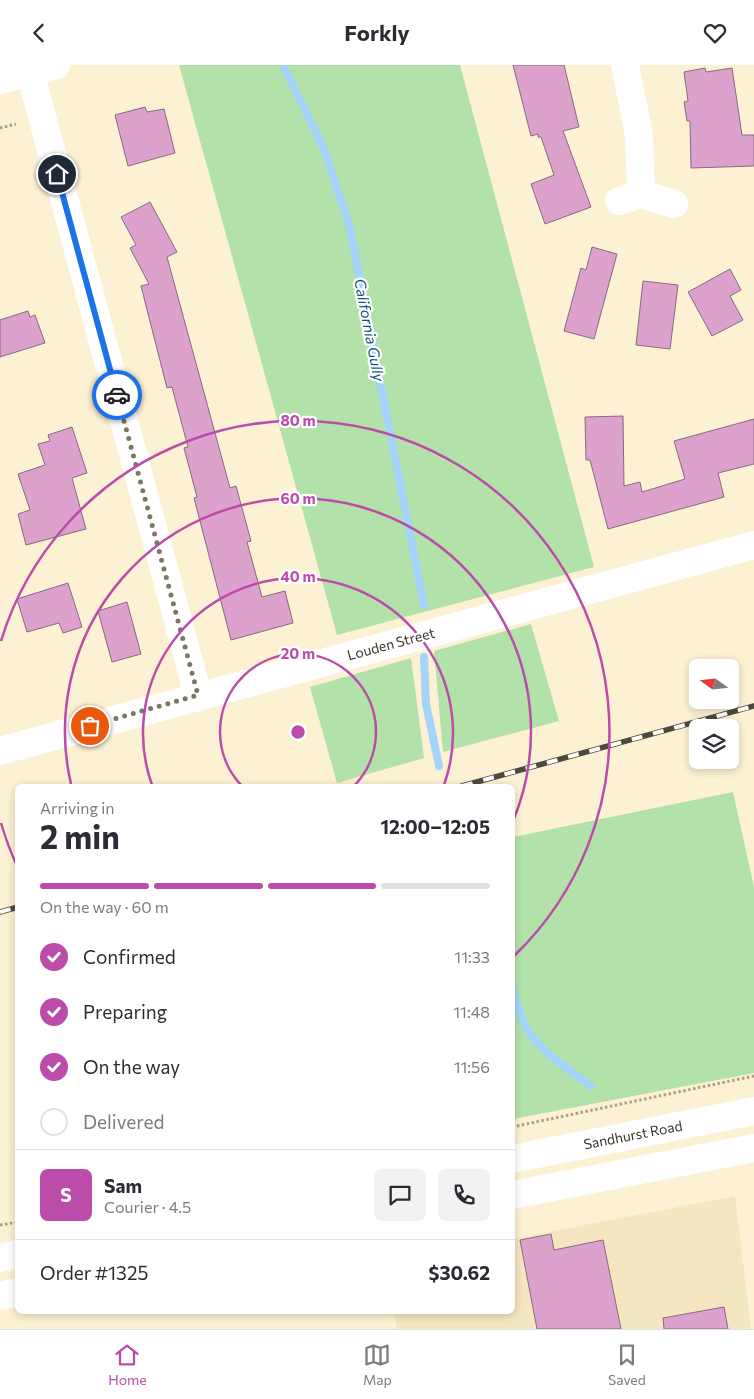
<!DOCTYPE html>
<html lang="en">
<head>
<meta charset="utf-8">
<style>
  body { margin:0; font-family:Commissioner,sans-serif; background:#f2f2f3; color:#2b2b33; height:100vh; display:flex; flex-direction:column; font-size:19px; white-space:nowrap }
  * { box-sizing:border-box; margin:0 }
  p { font-size:16px; color:#7c7c81 }
  .icon { flex:none; width:28px; height:28px; fill:none; stroke:currentColor; stroke-width:2; stroke-linecap:round; stroke-linejoin:round }
  .map { position:relative; flex:1; overflow:hidden }
  .sheet { position:absolute; left:15px; top:719px; width:500px; height:530px; display:flex; flex-direction:column; background:#fff; border-radius:8px; box-shadow:0 2px 8px #0003 }
  .sheet>* { flex:none }
  .needle { width:32px; rotate:285deg }
  .buttons { position:absolute; left:689px; top:594px; display:grid; gap:10px }
  .buttons a { display:grid; place-items:center; width:50px; height:50px; border-radius:8px; background:#fff; box-shadow:0 2px 8px #0003; font-size:25px }
  .pin { position:absolute; display:grid; place-items:center; width:42px; height:42px; color:#fff; margin:-21px; border:2px solid #fff; border-radius:50%; box-shadow:0 1px 5px #0007 }
  .courier { position:absolute; display:grid; place-items:center; width:50px; height:50px; margin:-25px; border:4px solid #1a73e8; border-radius:50%; background:#fff; color:#222; box-shadow:0 1px 6px #0007 }
  .headline em { font-style:normal; font-weight:700 }
  .headline div { display:flex; flex-direction:column-reverse }
  .headline { display:flex; align-items:center; justify-content:space-between; height:85px; padding:0 25px }
  h1 { font-size:32px; font-weight:700; line-height:38px }
  .bar { display:grid; grid-template-columns:repeat(4,1fr); gap:8px 5px; align-content:center; height:60px; padding:0 25px }
  .bar i { height:6px; border-radius:4px; background:#e1e1e2 }
  .bar .selected { background:#bb4caa }
  .bar p { grid-column:span 4 }
  .line { display:flex; align-items:center; gap:12px; padding:0 25px; border-top:1px solid #e1e1e2 }
  .line div { flex:1 }
  .round { display:grid; place-items:center; flex:none; width:52px; height:52px; border-radius:8px; background:#f2f2f3 }
  ol { padding:0 25px; list-style:none }
  li { display:flex; align-items:center; gap:15px; height:55px }
  li p { margin-inline-start:auto }
  li .icon { padding:5px; border-radius:50%; background:#bb4caa; color:#fff; stroke-width:4 }
  li:last-child { color:#7c7c81 }
  li i { width:28px; height:28px; border:2px solid #e1e1e2; border-radius:50% }
  header { display:flex; justify-content:space-between; align-items:center; height:65px; padding:0 25px; background:#fff; font-size:22px; font-weight:700 }
  .menu { display:flex; justify-content:space-around; align-items:center; height:70px; border-top:1px solid #e1e1e2; background:#fff; font-size:14px; color:#7c7c81 }
  .menu a { display:grid; justify-items:center; gap:2px }
  .menu .selected { color:#bb4caa }
  .map>svg:first-child { display:block }
  .built { fill:#f4e6c1 }
  .green { fill:#b2e1aa }
  .lines { fill:none; stroke-linecap:round; stroke-linejoin:round }
  .stream { stroke:#a5d4fb; stroke-width:8 }
  .building { fill:#dda1cd; stroke:#856c7e }
  .path { stroke:#a9a08a; stroke-width:3; stroke-dasharray:2.5 2.5; stroke-linecap:butt }
  .minor { stroke:#fff; stroke-width:28 }
  .major { stroke:#fff; stroke-width:28 }
  .rail-casing { stroke:#4e493c; stroke-width:5.5 }
  .rail { stroke:#fff; stroke-width:4; stroke-dasharray:11; stroke-linecap:butt }
  .done { stroke:#7d7664; stroke-width:5; stroke-dasharray:0 9 }
  .route { stroke:#1a73e8; stroke-width:6 }
  .ring { fill:none; stroke:#bb4caa; stroke-width:2.5 }
  .labels { text-anchor:middle; stroke-width:4.5; stroke-linejoin:round; paint-order:stroke }
  .street-label { font-size:14px; fill:#383429; stroke:#fff }
  .water-label { font-size:15px; font-style:italic; fill:#0e5480; stroke:#fff }
  .centre { fill:#bb4caa; stroke:#fff; stroke-width:2.5 }
  .ring-label { font-size:15px; text-anchor:middle; font-weight:bold; fill:#bb4caa; stroke:#fff; stroke-width:4.5; stroke-linejoin:round; paint-order:stroke }
</style>
</head>
<body>
<header><svg class="icon" aria-label="back" viewBox="0 0 24 24"><path d="M15 5l-7 7 7 7"/></svg>Forkly<svg class="icon" aria-label="heart" viewBox="0 0 24 24"><path d="M12 20l-8-8c-3-5 5-10 8-4 3-6 11-1 8 4z"/></svg></header>
<div class="map">
<svg width="754" height="1264" viewBox="0 0 754 1264">
  <rect width="100%" height="100%" fill="#fdf1d3"/>
  <path class="built" d="M 735,1131 L 751,1264 L 397,1264 L 394,1246 L 512,1246 L 513,1174 Z"/>
  <path class="green" d="M 179,0 L 460,0 L 594,502 L 337,570 Z
    M 531,559 L 559,656 L 443,687 L 434,586 Z
    M 411,593 L 424,693 L 337,718 L 310,622 Z
    M 733,727 L 754,822 L 754,1008 L 513,1054 L 513,772 Z"/>
  <g class="lines">
    <path class="stream" d="M 283,0 L 324,84 L 349,159 L 424,540
      M 424,592 L 426,639 L 439,701
      M 512,922 C 516,934 519,949 525,960 C 539,987 568,1003 591,1021"/>
  </g>
  <path class="building" d="M 513,0 L 564,0 L 579,62 L 563,66 L 591,142 L 545,159 L 531,119 L 554,110 L 541,72 L 538,72 L 538,69 L 531,71 Z
    M 705,3 L 706,7 L 732,3 L 742,70 L 754,70 L 754,101 L 691,103 L 690,56 L 687,56 L 684,37 L 688,36 L 684,7 Z
    M 145,42 L 147,47 L 164,44 L 175,88 L 128,101 L 115,50 Z
    M 150,137 L 177,187 L 167,192 L 230,423 L 236,421 L 251,476 L 247,477 L 262,532 L 285,526 L 293,558 L 231,575 L 194,433 L 197,432 L 184,383 L 188,382 L 172,322 L 167,323 L 141,221 L 149,219 L 130,183 L 136,180 L 121,152 Z
    M 592,182 L 617,189 L 594,274 L 564,266 L 581,203 L 586,205 Z
    M 730,204 L 741,225 L 730,231 L 743,255 L 712,271 L 688,227 Z
    M 643,216 L 678,220 L 670,284 L 636,280 Z
    M 28,246 L 30,252 L 35,250 L 45,278 L 0,292 L 0,255 Z
    M 623,351 L 624,421 L 640,417 L 642,427 L 685,414 L 674,376 L 754,354 L 754,399 L 718,408 L 724,432 L 608,464 L 590,395 L 586,395 L 585,352 Z
    M 72,362 L 87,408 L 72,413 L 86,464 L 26,480 L 18,449 L 30,445 L 18,409 L 45,400 L 38,379 L 50,376 L 48,370 Z
    M 68,518 L 82,562 L 63,568 L 59,558 L 27,567 L 17,534 Z
    M 127,537 L 141,589 L 112,597 L 98,546 Z
    M 551,1169 L 554,1185 L 603,1175 L 621,1264 L 537,1264 L 520,1175 Z
    M 724,1242 L 728,1264 L 664,1264 L 663,1253 Z"/>
  <g class="lines">
    <path class="path" d="M 0,63 L 16,59
      M 512,1062 L 754,1011
      M 0,1160 L 18,1157"/>
    <path class="minor" d="M 625,0 L 639,70 L 641,129
      M 30,7 L 198,630
      M 0,15 L 56,0
      M 619,136 L 641,129 L 674,139
      M 0,686 L 754,480"/>
    <path class="major" d="M 512,1094 L 754,1046
      M 512,1130 L 754,1083
      M 0,1193 L 18,1189
      M 0,1231 L 18,1227"/>
    <g class="rail-casing">
      <path id="rail" d="M 462,721 L 754,641
        M 0,847 L 18,842"/>
    </g>
    <use href="#rail" class="rail"/>
  </g>
  <g class="lines">
    <path class="done" d="M 90,661 L 198,630 L 117,330"/>
    <path class="route" d="M 57,109 L 117,330"/>
  </g>
  <g class="ring">
    <path d="M242 721A78 78 0 1 1 354 721"/>
    <path d="M152 720A155 155 0 1 1 444 720"/>
    <path d="M71 719A233 233 0 1 1 513 756"/>
    <path d="M17 801A311 311 0 0 1 1 758M1 576A311 311 0 1 1 514 891"/>
  </g>
  <g class="labels">
    <g class="street-label">
      <text transform="translate(391 579) rotate(-15)" y="5">Louden Street</text>
      <text transform="translate(633 1070) rotate(-11)" y="5">Sandhurst Road</text>
    </g>
    <g class="water-label">
      <text transform="translate(369 265) rotate(79)" y="5">California Gully</text>
    </g>
  </g>
  <circle cx="298" cy="667" r="8" class="centre"/>
  <g class="ring-label">
    <text x="298" y="361">80 m</text>
    <text x="298" y="439">60 m</text>
    <text x="298" y="517">40 m</text>
    <text x="298" y="594">20 m</text>
  </g>
</svg>
<div class="buttons">
<a><svg class="needle" viewBox="-14 -14 28 28"><path d="M0-13l5 13h-10z" fill="#e53935"/><path d="M0 13l5-13h-10z" fill="#7c7c81"/></svg></a>
<a><svg class="icon" aria-label="layers" viewBox="0 0 24 24"><path d="M12 4l9 5-9 5-9-5zM3 14l9 5 9-5"/></svg></a>
</div>
<div class="pin" style="left:90px;top:661px;background:#ea580c"><svg class="icon" aria-label="bag" viewBox="0 0 24 24"><path d="M5 8h14l-1 12H6zM9 8a3 3 0 0 1 6 0"/></svg></div>
<div class="pin" style="left:57px;top:109px;background:#1f2937"><svg class="icon" aria-label="home" viewBox="0 0 24 24"><path d="M3 11l9-7 9 7M6 9v11h12V9"/></svg></div>
<div class="courier" style="left:117px;top:330px"><svg class="icon" aria-label="car" viewBox="0 0 24 24"><path d="M5 17H2v-5l4-1 3-4h7l3 4 3 1v5h-3M9 17h6M6 11h13"/><circle cx="7" cy="17" r="2"/><circle cx="17" cy="17" r="2"/></svg></div>
<section class="sheet">
<div class="headline"><div><h1>2 min</h1><p>Arriving in</p></div><em>12:00–12:05</em></div>
<div class="bar"><i class="selected"></i><i class="selected"></i><i class="selected"></i><i></i><p>On the way · 60 m</p></div>
<ol>
<li><svg class="icon" aria-label="check" viewBox="0 0 24 24"><path d="M5 12l5 5 9-10"/></svg>Confirmed<p>11:33</p></li>
<li><svg class="icon" aria-label="check" viewBox="0 0 24 24"><path d="M5 12l5 5 9-10"/></svg>Preparing<p>11:48</p></li>
<li><svg class="icon" aria-label="check" viewBox="0 0 24 24"><path d="M5 12l5 5 9-10"/></svg>On the way<p>11:56</p></li>
<li><i></i>Delivered</li>
</ol>
<div class="line" style="height:90px"><b class="round" style="background:#bb4caa;color:#fff">S</b><div><b>Sam</b><p>Courier · 4.5</p></div><a class="round"><svg class="icon" aria-label="chat" viewBox="0 0 24 24"><path d="M4 5h16v11H9l-5 4z"/></svg></a><a class="round"><svg class="icon" aria-label="phone" viewBox="0 0 24 24"><path d="M5 4h4l2 5-3 2q2 4 5 5l2-3 5 2v4C11 20 4 13 5 4z"/></svg></a></div>
<div class="line" style="height:65px"><div>Order #1325</div><b>$30.62</b></div>
</section>
</div>
<nav class="menu">
<a class="selected"><svg class="icon" aria-label="home" viewBox="0 0 24 24"><path d="M3 11l9-7 9 7M6 9v11h12V9"/></svg>Home</a>
<a><svg class="icon" aria-label="map" viewBox="0 0 24 24"><path d="M3 6l6-2 6 2 6-2v14l-6 2-6-2-6 2zM9 4v14M15 6v14"/></svg>Map</a>
<a><svg class="icon" aria-label="saved" viewBox="0 0 24 24"><path d="M7 4h10v16l-5-4-5 4z"/></svg>Saved</a>
</nav>
</body>
</html>
